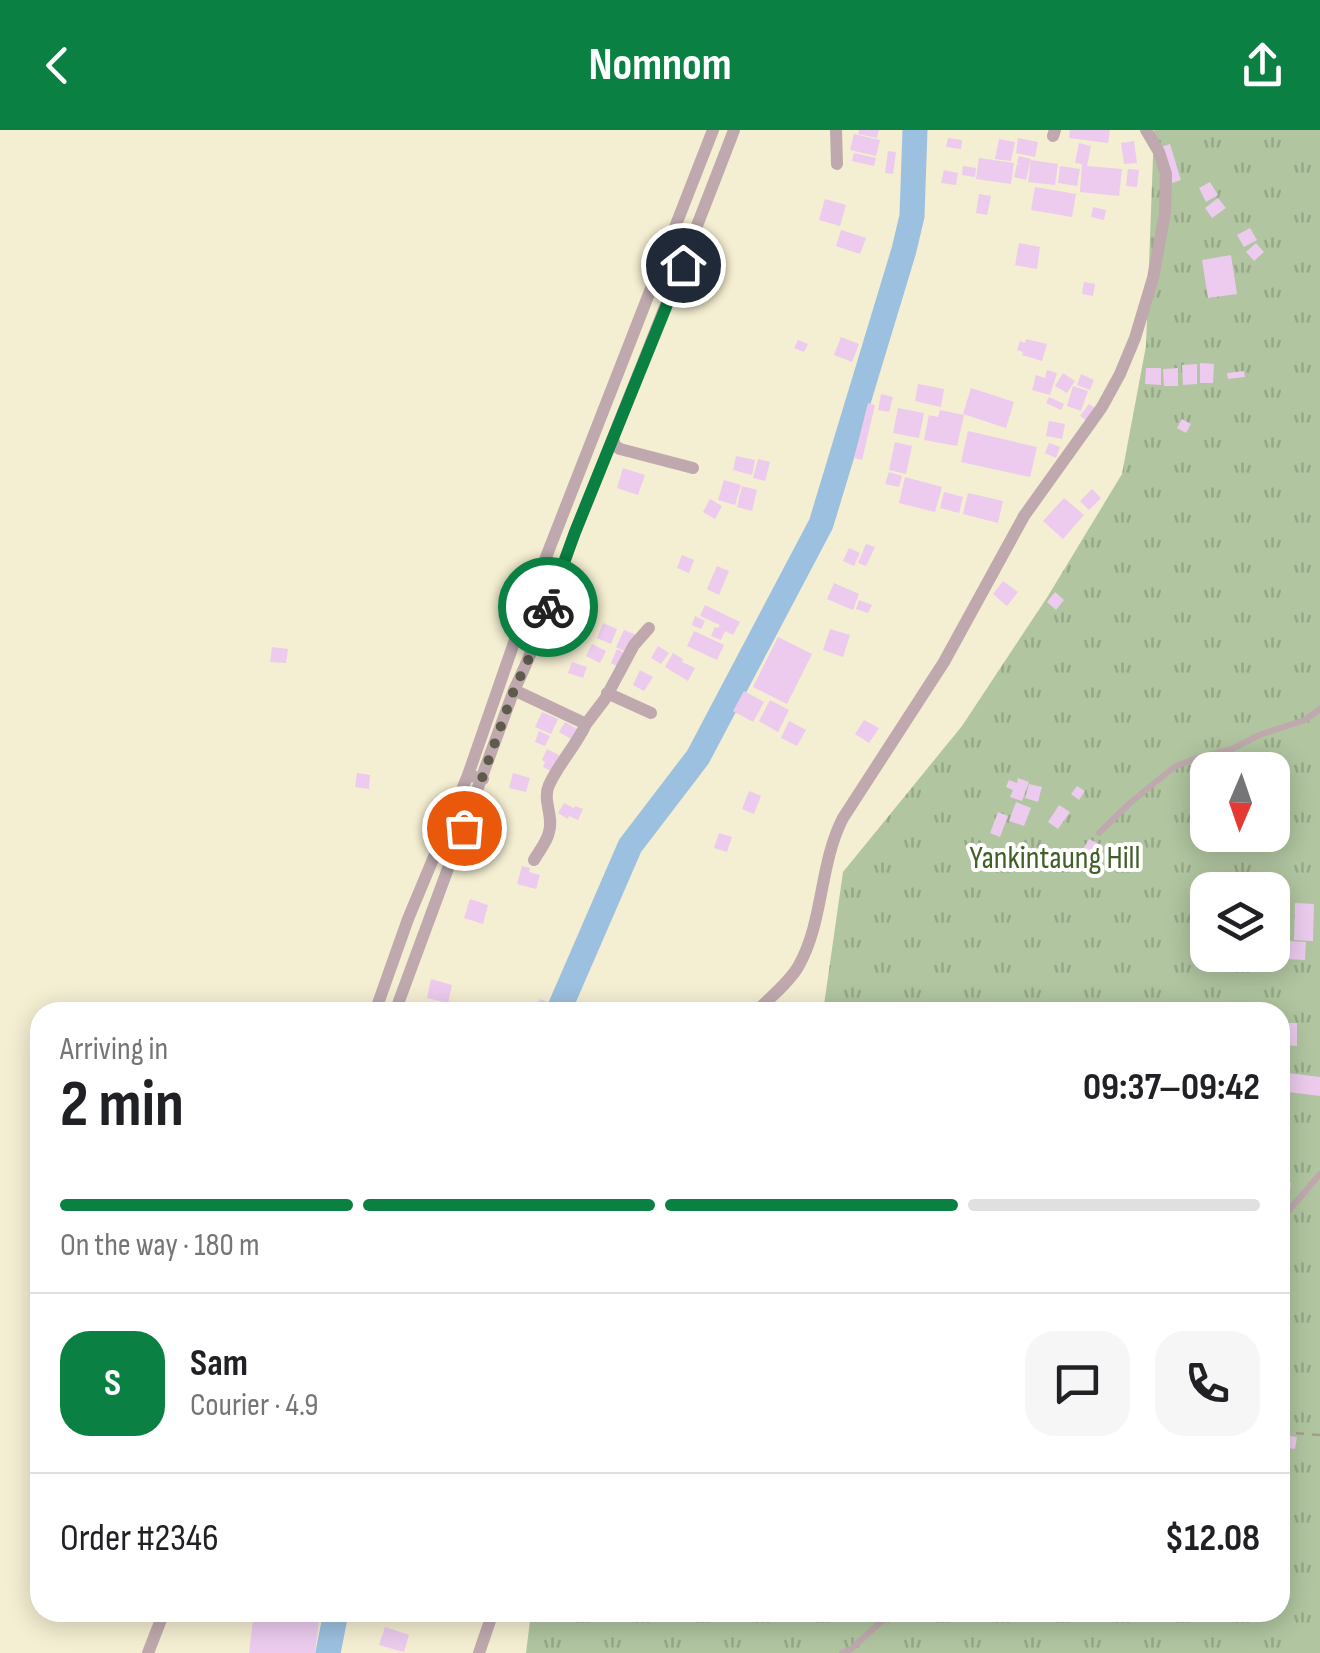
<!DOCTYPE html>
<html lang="en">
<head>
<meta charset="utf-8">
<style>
  body { margin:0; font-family:"Sofia Sans Condensed",sans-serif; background:#f6f6f6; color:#202124; height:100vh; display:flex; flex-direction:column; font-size:38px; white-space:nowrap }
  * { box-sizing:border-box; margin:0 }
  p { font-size:32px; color:#757577 }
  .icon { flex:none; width:55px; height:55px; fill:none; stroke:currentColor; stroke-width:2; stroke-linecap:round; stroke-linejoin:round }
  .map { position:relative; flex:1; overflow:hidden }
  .drawer { position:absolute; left:30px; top:872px; width:1260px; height:620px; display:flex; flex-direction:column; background:#fff; border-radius:30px; box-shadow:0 5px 25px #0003 }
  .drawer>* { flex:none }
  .needle { width:65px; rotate:182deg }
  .tools { position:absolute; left:1190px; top:622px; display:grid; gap:20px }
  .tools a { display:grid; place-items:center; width:100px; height:100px; border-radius:20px; background:#fff; box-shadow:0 5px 25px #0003; font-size:50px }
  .pin { position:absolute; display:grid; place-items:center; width:85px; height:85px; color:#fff; margin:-42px; border:5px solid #fff; border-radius:50%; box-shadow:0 2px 10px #0007 }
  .courier { position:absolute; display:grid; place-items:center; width:100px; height:100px; margin:-50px; border:8px solid #0b8043; border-radius:50%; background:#fff; color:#222; box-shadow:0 2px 12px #0007 }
  .headline em { font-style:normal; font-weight:700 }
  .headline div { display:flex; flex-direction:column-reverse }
  .headline { display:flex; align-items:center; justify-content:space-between; height:170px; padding:0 30px }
  h1 { font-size:65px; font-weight:700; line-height:75px }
  .bar { display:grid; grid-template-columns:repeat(4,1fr); gap:15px 10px; align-content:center; height:120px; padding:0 30px }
  .bar i { height:12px; border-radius:8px; background:#e0e0e0 }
  .bar .selected { background:#0b8043 }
  .bar p { grid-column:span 4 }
  .line { display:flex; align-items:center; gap:25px; padding:0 30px; border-top:2px solid #e0e0e0 }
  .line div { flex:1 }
  .round { display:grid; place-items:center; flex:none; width:105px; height:105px; border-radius:30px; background:#f6f6f6 }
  header { display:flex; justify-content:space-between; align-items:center; height:130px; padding:0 30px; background:#0b8043; color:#fff; font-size:45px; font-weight:700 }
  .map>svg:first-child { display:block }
  .park { fill:url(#park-tufts); fill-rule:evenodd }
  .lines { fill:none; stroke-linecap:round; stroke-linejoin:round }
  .river { stroke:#9cc0df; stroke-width:25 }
  .building { fill:#eccbee }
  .path { stroke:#a49f8a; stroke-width:2.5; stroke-dasharray:8 8; stroke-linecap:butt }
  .service { stroke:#bfa9ae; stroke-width:6 }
  .minor { stroke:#bfa9ae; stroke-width:12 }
  .done { stroke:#5f5b4c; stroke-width:10; stroke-dasharray:0 18 }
  .route { stroke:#0b8043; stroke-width:12 }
  .labels { text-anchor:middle; stroke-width:8; stroke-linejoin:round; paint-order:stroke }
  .park-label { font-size:32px; fill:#425f27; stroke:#fff }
</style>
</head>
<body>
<header><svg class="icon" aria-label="back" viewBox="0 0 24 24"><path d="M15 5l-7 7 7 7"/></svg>Nomnom<svg class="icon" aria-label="share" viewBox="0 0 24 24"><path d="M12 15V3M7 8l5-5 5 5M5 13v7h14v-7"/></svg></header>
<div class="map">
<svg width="1320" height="1523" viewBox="0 0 1320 1523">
  <defs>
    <pattern id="park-tufts" width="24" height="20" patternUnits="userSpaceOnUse" patternTransform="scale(2.5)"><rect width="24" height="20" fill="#b0c5a0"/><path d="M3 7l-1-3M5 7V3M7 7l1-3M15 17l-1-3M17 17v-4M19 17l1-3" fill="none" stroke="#96a888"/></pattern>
  </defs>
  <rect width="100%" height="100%" fill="#f4eed2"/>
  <path class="park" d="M 1154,0 L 1320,0 L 1320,1523 L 526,1523 L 531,1483 L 1280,1482 L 1280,882 L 823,882 L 843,742 L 962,596 L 1048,466 L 1122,344 L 1146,216 ZM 1208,640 L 1272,640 L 1272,705 L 1208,705 ZM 1208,760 L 1272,760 L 1272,825 L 1208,825 Z"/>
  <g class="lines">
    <path class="river" d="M 558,882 L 630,716 L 698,627 L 821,394 L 904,120 L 912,86 L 915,0
      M 328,1523 L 336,1482"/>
  </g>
  <path class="building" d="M 859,0 L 879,0 L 877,8 L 858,4 Z
    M 1070,0 L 1110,0 L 1108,13 L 1069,8 Z
    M 854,4 L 880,10 L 876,26 L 850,20 Z
    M 948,8 L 962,10 L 961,19 L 946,17 Z
    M 1018,8 L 1038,12 L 1035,27 L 1016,23 Z
    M 999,9 L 1015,12 L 1011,31 L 995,29 Z
    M 1134,11 L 1137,33 L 1124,34 L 1121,13 Z
    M 1079,13 L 1091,16 L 1087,36 L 1122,39 L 1119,66 L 1080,62 L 1082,34 L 1075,33 Z
    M 1170,14 L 1181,50 L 1172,53 L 1161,17 Z
    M 888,21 L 896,22 L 893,44 L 885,43 Z
    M 854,23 L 876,28 L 874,36 L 852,31 Z
    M 1019,26 L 1031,29 L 1026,50 L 1014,47 L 1017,34 L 1020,34 L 1017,33 Z
    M 979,28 L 1014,33 L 1011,54 L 976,49 Z
    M 1031,30 L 1058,34 L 1055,55 L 1028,52 Z
    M 963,36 L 976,38 L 975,47 L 962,45 Z
    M 1060,36 L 1080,39 L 1077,56 L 1058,53 Z
    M 1128,39 L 1139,40 L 1137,57 L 1126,56 Z
    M 944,40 L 958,43 L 956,55 L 941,53 Z
    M 1210,52 L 1218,65 L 1206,72 L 1199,58 Z
    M 1035,57 L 1076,64 L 1072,87 L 1031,80 Z
    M 979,64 L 991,66 L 987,85 L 976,83 Z
    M 1218,68 L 1226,78 L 1212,88 L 1205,78 Z
    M 825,69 L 846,75 L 840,96 L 819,90 Z
    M 1093,77 L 1106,80 L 1104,90 L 1091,87 Z
    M 1250,98 L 1257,110 L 1244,117 L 1237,105 Z
    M 841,100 L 866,108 L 860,124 L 836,116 Z
    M 1019,113 L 1040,117 L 1037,139 L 1015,135 Z
    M 1256,113 L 1264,122 L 1254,131 L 1246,122 Z
    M 1231,125 L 1237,164 L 1208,168 L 1202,130 Z
    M 1084,152 L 1095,154 L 1093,166 L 1082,164 Z
    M 841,207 L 859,214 L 852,232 L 834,225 Z
    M 1026,209 L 1047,214 L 1042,231 L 1022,225 L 1023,222 L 1017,220 L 1020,211 L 1025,213 Z
    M 798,210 L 808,214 L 804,222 L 794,218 Z
    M 1200,233 L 1214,234 L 1213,253 L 1200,253 Z
    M 1197,234 L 1197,254 L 1183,255 L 1182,235 Z
    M 1146,238 L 1161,238 L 1161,255 L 1145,254 Z
    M 1178,238 L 1178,256 L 1164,256 L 1163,239 Z
    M 1047,240 L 1057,243 L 1050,265 L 1032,260 L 1036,245 L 1045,248 Z
    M 1244,241 L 1245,247 L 1228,249 L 1227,243 Z
    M 1063,243 L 1075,251 L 1067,263 L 1055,256 Z
    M 1081,244 L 1094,250 L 1090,260 L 1077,255 Z
    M 918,254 L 944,259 L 941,277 L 915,271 Z
    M 1073,256 L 1088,261 L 1081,281 L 1067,276 Z
    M 971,258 L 1014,272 L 1006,298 L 963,284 Z
    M 881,264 L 893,267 L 889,282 L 878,280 Z
    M 1049,267 L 1064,274 L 1061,280 L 1046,273 Z
    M 868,273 L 875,275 L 862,330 L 854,328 Z
    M 1089,274 L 1095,278 L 1086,290 L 1080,286 Z
    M 898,278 L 924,283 L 919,308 L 893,303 Z
    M 940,280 L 964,285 L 957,316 L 924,310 L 929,285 L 938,287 Z
    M 1182,289 L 1191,294 L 1186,303 L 1177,298 Z
    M 1049,291 L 1065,294 L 1062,309 L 1046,306 Z
    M 968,301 L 1037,317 L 1030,347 L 961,332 Z
    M 895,312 L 912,316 L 906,344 L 889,340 Z
    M 1049,313 L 1060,317 L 1056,328 L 1045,323 Z
    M 736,326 L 755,330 L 752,345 L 733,340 Z
    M 758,329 L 770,332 L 765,351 L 753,348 Z
    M 623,338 L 645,345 L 638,365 L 617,358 Z
    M 889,342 L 902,346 L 899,357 L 885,354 Z
    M 905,347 L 942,357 L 935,382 L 899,373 Z
    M 724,350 L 741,355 L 735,375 L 718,370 Z
    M 742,356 L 757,360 L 752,381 L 737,377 Z
    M 1092,359 L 1101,368 L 1089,380 L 1080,371 Z
    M 944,362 L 963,367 L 959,383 L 940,378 Z
    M 968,363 L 1003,371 L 998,393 L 963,384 Z
    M 1064,368 L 1084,385 L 1063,409 L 1043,391 Z
    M 710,369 L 722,376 L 715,389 L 703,382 Z
    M 866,414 L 875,417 L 866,436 L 858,433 Z
    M 849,418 L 860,423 L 854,436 L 843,431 Z
    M 682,425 L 694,430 L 689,443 L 677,438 Z
    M 717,436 L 729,441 L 719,465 L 707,459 Z
    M 1003,451 L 1018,462 L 1007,476 L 993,464 Z
    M 834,453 L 859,464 L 853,480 L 827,469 Z
    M 1055,462 L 1064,470 L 1056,480 L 1047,472 Z
    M 859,470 L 872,475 L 868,483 L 856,479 Z
    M 705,475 L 740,492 L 733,505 L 725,501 L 721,510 L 711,506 L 715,497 L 718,498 L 720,495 L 700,486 Z
    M 695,486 L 705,491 L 701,499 L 692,495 Z
    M 558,493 L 576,501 L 570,516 L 552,508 Z
    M 603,493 L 617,499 L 611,514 L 597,508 Z
    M 830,499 L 850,505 L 843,527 L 823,520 Z
    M 624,500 L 636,505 L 628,523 L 616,517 Z
    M 694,501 L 724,515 L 717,530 L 687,516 Z
    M 778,507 L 812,524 L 787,574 L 753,557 Z
    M 592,514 L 606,521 L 600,533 L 586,526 Z
    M 658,516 L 669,523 L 661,534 L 651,528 Z
    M 272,517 L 288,519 L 286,533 L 270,532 Z
    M 617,519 L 627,524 L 620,538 L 611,533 Z
    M 673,523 L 683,529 L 682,532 L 695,538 L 688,551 L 665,537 Z
    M 572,532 L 587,537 L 583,548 L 568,543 Z
    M 640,540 L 653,547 L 644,561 L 633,555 Z
    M 744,561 L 764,572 L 753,592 L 733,581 Z
    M 770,570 L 789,580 L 778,602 L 759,591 Z
    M 542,582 L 558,589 L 551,604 L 535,597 Z
    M 864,590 L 879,598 L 869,613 L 855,604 Z
    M 789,591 L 806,600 L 797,616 L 781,608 Z
    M 565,592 L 577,599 L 571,609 L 559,602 Z
    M 539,601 L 550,606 L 545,616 L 535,612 Z
    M 547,619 L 559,625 L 551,641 L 543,637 L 545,632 L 542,630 Z
    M 357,643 L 370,645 L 369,659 L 355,657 Z
    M 513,643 L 530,648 L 526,662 L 509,658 Z
    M 1018,648 L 1029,652 L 1022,671 L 1010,667 L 1013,660 L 1006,657 L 1009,650 L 1017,653 Z
    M 1029,654 L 1042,657 L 1038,672 L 1025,668 Z
    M 1077,656 L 1085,661 L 1079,670 L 1071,664 Z
    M 749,661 L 761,666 L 754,684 L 742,679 Z
    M 1016,672 L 1031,678 L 1024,696 L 1009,691 Z
    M 564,673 L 574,678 L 575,676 L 583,679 L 578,690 L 569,686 L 568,689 L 558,683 Z
    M 1059,675 L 1070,682 L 1058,699 L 1048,692 Z
    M 998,682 L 1008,686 L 1000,707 L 990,703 Z
    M 719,703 L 732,707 L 727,722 L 714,718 Z
    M 1089,709 L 1099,714 L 1092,726 L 1082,721 Z
    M 522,736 L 530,738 L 529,742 L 540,745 L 536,759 L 517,754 Z
    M 470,769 L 488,775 L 483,794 L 464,788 Z
    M 1295,773 L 1314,774 L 1313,811 L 1294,810 Z
    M 1279,799 L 1289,800 L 1288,811 L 1306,812 L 1305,830 L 1287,829 L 1288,817 L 1278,816 Z
    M 431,849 L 452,855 L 448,873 L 427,868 Z
    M 540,869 L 551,873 L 547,882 L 534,882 Z
    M 1280,893 L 1297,893 L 1297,916 L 1280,915 Z
    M 1280,942 L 1320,947 L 1320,966 L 1280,961 Z
    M 1280,1051 L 1291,1053 L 1289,1066 L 1280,1065 Z
    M 1284,1305 L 1297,1307 L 1295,1319 L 1282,1317 Z
    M 254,1483 L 319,1491 L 315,1523 L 249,1523 Z
    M 385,1497 L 409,1505 L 404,1522 L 379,1515 Z"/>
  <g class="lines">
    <path class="path" d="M 1280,1302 L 1320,1305"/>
    <path class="service" d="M 1099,703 L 1130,673 L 1174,637 L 1194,629 L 1232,619 L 1259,605 L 1305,590 L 1320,579
      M 1280,1091 L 1320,1044
      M 842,1523 L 851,1519 L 892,1482"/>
    <path class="minor" d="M 836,0 L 837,34
      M 1053,6 L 1055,0
      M 613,308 L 615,316 L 620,319 L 693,338
      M 514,560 L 586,594 C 576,616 559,633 549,655 C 542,670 554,686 549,702 C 547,712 539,721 534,730
      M 607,563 L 651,583
      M 586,594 L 605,569 L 634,515 L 649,498
      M 483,649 L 468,645 L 525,481 L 713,0
      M 375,882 L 408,789 L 468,645
      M 395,882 L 514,560 C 541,506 557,446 580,390 C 632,260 684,131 734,0
      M 756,882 C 770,867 787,855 798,837 C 824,792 819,734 843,688 L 944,532 L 1024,386 L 1102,277 L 1120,244 L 1135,208 L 1153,148 L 1165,83 L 1166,44 L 1159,22 L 1146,0
      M 148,1523 L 164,1482
      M 479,1523 L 493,1482"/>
  </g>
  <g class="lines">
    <path class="done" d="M 464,698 L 514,560 L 530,526 L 548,477"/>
    <path class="route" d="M 548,477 L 575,402 L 683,135"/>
  </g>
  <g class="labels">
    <g class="park-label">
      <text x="1055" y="738">Yankintaung Hill</text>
    </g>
  </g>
</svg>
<div class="tools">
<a><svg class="needle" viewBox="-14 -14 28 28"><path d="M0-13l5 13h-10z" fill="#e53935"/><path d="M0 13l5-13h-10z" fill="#757577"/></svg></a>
<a><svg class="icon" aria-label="layers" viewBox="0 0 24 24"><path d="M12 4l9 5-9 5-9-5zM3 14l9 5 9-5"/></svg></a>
</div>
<div class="pin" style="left:464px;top:698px;background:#ea580c"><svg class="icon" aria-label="bag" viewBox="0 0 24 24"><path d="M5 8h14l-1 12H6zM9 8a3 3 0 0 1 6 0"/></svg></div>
<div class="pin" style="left:683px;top:135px;background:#1f2937"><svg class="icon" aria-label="home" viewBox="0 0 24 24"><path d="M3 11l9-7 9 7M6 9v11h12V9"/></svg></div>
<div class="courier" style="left:548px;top:477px"><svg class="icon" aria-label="bike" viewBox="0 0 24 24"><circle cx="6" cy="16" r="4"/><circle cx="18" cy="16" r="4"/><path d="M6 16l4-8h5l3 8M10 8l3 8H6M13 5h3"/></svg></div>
<section class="drawer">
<div class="headline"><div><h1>2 min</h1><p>Arriving in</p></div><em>09:37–09:42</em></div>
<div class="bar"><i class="selected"></i><i class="selected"></i><i class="selected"></i><i></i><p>On the way · 180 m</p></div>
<div class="line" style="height:180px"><b class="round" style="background:#0b8043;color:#fff">S</b><div><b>Sam</b><p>Courier · 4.9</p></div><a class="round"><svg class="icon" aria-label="chat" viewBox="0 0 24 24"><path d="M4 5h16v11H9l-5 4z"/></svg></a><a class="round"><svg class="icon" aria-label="phone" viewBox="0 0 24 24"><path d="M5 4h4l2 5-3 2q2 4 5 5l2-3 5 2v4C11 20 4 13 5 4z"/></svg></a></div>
<div class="line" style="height:130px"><div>Order #2346</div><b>$12.08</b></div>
</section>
</div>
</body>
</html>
